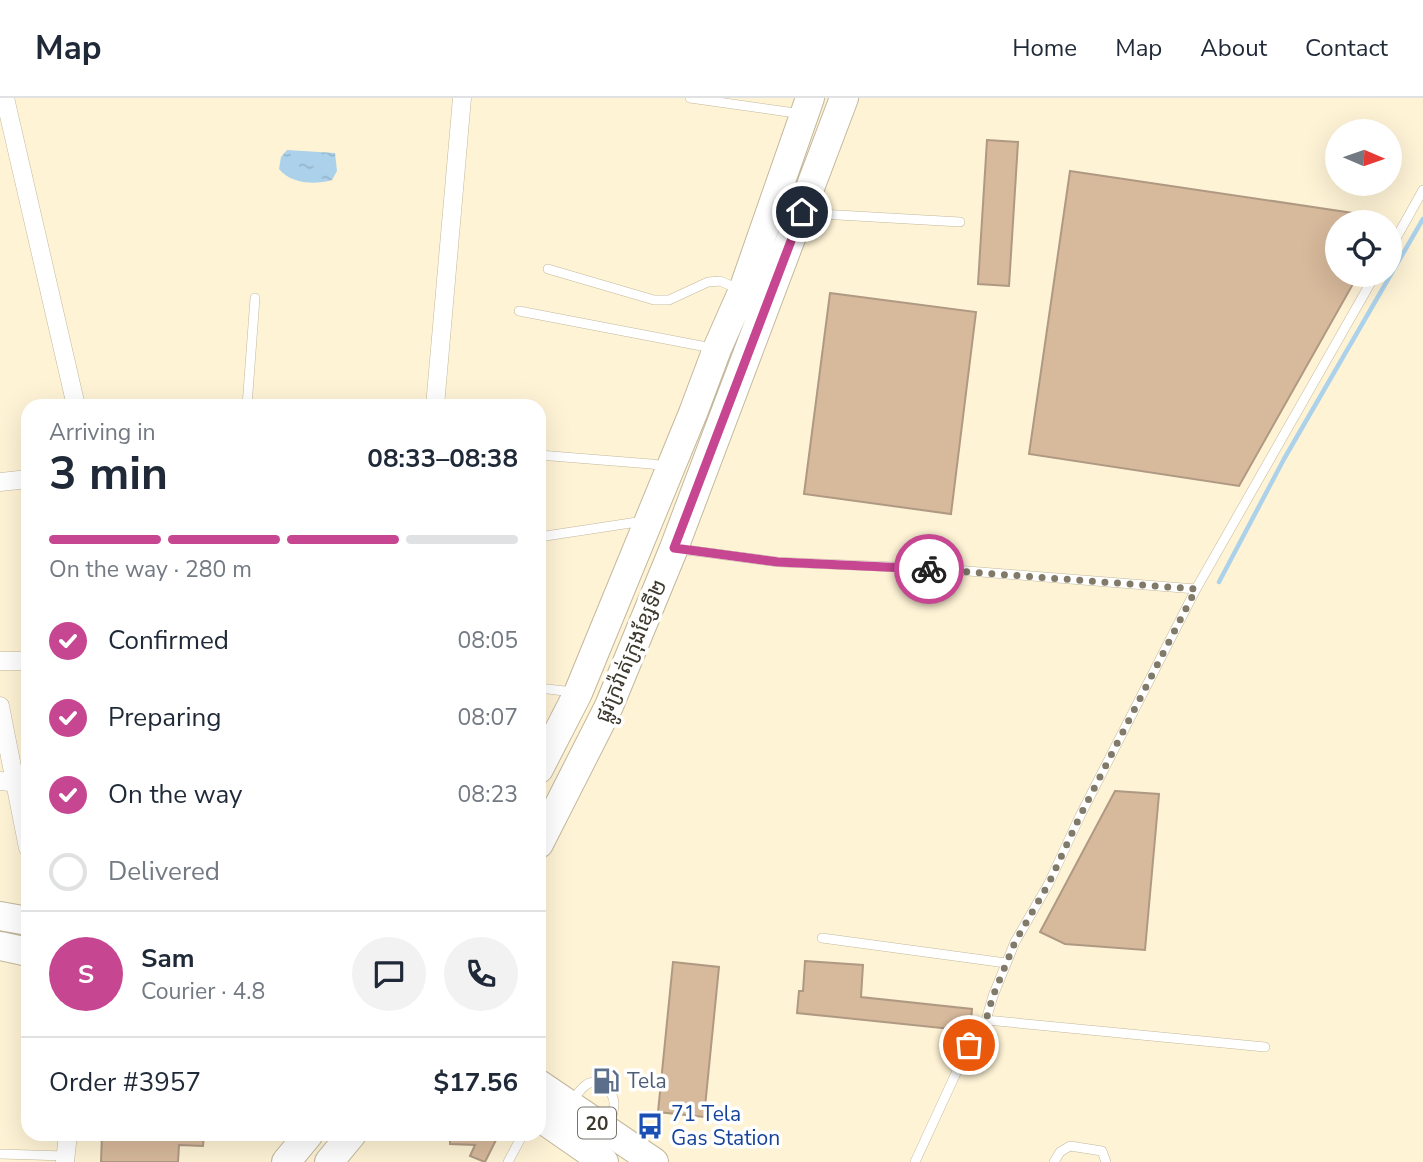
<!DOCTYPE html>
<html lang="en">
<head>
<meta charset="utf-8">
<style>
  body { margin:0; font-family:"Nunito Sans","Noto Sans Khmer",sans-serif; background:#f2f2f3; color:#1f2937; height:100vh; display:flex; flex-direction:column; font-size:26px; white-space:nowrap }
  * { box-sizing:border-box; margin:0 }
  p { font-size:23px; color:#747a83 }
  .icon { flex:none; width:38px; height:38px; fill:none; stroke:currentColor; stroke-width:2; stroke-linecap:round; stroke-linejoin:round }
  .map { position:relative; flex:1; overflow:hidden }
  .details { position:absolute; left:21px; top:301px; width:525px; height:742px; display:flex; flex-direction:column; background:#fff; border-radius:21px; box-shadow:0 7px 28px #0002 }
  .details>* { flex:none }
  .needle { width:46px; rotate:92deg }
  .fabs { position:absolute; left:1325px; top:21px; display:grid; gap:14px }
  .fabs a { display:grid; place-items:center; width:77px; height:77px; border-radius:50%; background:#fff; box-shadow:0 7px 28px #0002; font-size:35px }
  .pin { position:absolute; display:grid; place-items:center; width:60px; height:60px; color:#fff; margin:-30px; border:4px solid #fff; border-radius:50%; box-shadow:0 2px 7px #0007 }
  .courier { position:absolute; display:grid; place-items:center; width:70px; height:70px; margin:-35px; border:5px solid #c64692; border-radius:50%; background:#fff; color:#222; box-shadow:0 2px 9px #0007 }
  .overview em { font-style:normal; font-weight:700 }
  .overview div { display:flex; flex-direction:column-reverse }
  .overview { display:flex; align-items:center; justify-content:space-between; height:119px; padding:0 28px }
  h1 { font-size:46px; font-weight:700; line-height:52px }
  .bar { display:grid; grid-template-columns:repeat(4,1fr); gap:10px 7px; align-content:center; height:84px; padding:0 28px }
  .bar i { height:9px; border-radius:5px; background:#e0e1e3 }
  .bar .active { background:#c64692 }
  .bar p { grid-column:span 4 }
  .line { display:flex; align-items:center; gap:18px; padding:0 28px; border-top:2px solid #e0e1e3 }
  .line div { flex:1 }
  .round { display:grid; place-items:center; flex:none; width:74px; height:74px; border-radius:37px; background:#f2f2f3 }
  ol { padding:0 28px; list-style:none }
  li { display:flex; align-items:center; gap:21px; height:77px }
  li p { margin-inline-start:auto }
  li .icon { padding:7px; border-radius:50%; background:#c64692; color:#fff; stroke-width:4 }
  li:last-child { color:#747a83 }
  li i { width:38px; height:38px; border:4px solid #e0e1e3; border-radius:50% }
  header { display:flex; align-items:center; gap:42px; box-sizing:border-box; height:98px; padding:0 35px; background:#fff; border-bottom:2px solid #e0e1e3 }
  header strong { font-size:33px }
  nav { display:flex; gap:38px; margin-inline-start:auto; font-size:24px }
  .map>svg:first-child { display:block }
  .water { fill:url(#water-ripples) }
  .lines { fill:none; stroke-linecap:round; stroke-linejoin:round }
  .stream { stroke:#acd2eb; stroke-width:4.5 }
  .building { fill:#d7b99b; stroke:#af9983; stroke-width:2 }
  .service-casing { stroke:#c3b89c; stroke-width:10 }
  .minor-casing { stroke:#c3b89c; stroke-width:19 }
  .primary-casing { stroke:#c3b89c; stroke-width:30 }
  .service { stroke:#fff; stroke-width:9 }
  .minor { stroke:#fff; stroke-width:18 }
  .primary { stroke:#fff; stroke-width:28 }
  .done { stroke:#817a68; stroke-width:7; stroke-dasharray:0 12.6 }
  .route { stroke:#c64692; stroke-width:9 }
  .labels { text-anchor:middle; stroke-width:7; stroke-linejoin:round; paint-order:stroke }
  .shield { fill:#fff; stroke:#78746d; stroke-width:2 }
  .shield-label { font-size:19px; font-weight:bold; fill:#3e392e }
  .street-label { font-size:21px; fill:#3e392e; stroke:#fff }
  .service-label { font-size:21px; fill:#4e5e75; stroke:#fff; text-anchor:start }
  .transit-label { font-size:21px; fill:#164399; stroke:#fff; text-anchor:start }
</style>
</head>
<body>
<header>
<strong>Map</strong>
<nav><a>Home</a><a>Map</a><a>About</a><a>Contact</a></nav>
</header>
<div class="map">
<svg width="1423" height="1064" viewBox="0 0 1423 1064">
  <defs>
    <pattern id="water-ripples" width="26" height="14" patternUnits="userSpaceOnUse" patternTransform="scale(1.75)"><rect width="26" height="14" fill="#acd2eb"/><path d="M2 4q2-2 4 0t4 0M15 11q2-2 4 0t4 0" fill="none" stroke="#95b5ca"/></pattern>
  </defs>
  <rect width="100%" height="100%" fill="#fef3d5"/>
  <path class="water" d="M 287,52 L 335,55 L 337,73 L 332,82 C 315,87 291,86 279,71 L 281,59 Z"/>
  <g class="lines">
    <path class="stream" d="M 1219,484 L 1284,361 L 1423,121"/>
  </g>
  <path class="building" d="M 987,42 L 1018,44 L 1009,188 L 978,186 Z
    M 1070,73 L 1367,117 L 1366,124 L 1337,124 L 1337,177 L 1358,177 L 1239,388 L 1029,356 Z
    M 830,195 L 976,214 L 951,416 L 804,396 Z
    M 1115,693 L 1159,696 L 1145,852 L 1065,846 L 1040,834 Z
    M 805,863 L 863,867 L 861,899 L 972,911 L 970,933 L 797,915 L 799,893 L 803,893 Z
    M 673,864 L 719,869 L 704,1019 L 658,1014 Z
    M 102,1036 L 204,1036 L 203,1048 L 179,1047 L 178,1064 L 101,1064 Z
    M 450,1036 L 499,1036 L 485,1064 L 470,1058 L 475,1047 L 450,1046 Z"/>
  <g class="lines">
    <g class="service-casing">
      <path id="service" d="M 690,0 L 802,16
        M 803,115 L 960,124
        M 1390,151 L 1423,92
        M 548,171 L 654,202 L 669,202 L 708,184 L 720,183 L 741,192
        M 519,213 L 712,250
        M 247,308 L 255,200
        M 539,357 L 651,366 L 666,368
        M 539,439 L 644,423
        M 679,451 L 778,464 L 943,471 L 1196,491
        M 539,590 L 573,594
        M 822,840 L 1006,865
        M 986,922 L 1265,949
        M 571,1005 C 575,999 580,991 586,987 C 597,978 614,993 614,1005 C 614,1013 611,1021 610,1028
        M 0,1056 L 66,1058
        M 508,1064 L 523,1036
        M 915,1064 L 969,947 L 986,922 L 993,898 L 1015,844 L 1049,785 L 1080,718 L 1196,491 L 1375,177
        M 1054,1064 L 1060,1054 L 1070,1048 L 1102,1053 L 1106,1064"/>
    </g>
    <g class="minor-casing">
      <path id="minor" d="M 5,0 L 76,308
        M 435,308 L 462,0
        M 0,384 L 28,381
        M 0,563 L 28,563
        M 0,608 L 28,750
        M 0,683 L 28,686
        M 65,1064 L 68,1036"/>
    </g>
    <g class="primary-casing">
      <path id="primary" d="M 539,671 L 578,595 L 693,315 L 717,251 L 743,192 L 810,0
        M 539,746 L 609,608 L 674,450 L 844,0
        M 0,818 L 28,823
        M 0,848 L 28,854
        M 539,986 L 654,1064
        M 539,1019 L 604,1064
        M 286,1064 L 309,1036
        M 329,1064 L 352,1036"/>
    </g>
    <use href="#service" class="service"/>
    <use href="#minor" class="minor"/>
    <use href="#primary" class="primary"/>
  </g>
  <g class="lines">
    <path class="done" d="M 929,471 L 1196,491 L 1080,718 L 1049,785 L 1015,844 L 993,898 L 986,922 L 969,947"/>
    <path class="route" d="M 802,114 L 674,450 L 778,464 L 929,471"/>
  </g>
  <defs>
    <g id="fuel-bare" transform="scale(2.1)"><path d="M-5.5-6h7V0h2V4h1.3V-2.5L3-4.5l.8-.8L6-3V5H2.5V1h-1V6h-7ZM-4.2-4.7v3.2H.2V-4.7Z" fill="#5c6f8a" stroke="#fff" stroke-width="2.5" paint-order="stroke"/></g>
    <g id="bus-bare" transform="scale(2.1)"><path d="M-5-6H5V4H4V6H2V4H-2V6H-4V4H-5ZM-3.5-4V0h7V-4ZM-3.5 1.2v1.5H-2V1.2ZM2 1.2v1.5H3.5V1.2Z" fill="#1a4fb4" stroke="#fff" stroke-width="2.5" paint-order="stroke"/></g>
  </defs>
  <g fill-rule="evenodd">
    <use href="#fuel-bare" x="606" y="983"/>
    <use href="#bus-bare" x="650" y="1028"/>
  </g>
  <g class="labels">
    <rect class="shield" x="578" y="1009.5" width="38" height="31" rx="5"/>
    <g class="shield-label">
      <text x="597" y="1032">20</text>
    </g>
    <g class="street-label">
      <text transform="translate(631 553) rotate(-67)" y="7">ផ្លូវក្រវ៉ាត់ក្រុងខ្សែទី២</text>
    </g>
    <g class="service-label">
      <text x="627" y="990">Tela</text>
    </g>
    <g class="transit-label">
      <text x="671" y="1023">71 Tela<tspan x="671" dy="24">Gas Station</tspan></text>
    </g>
  </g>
</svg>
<div class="fabs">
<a><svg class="needle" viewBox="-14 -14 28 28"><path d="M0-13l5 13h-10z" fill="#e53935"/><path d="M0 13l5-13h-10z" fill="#747a83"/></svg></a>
<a><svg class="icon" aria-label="locate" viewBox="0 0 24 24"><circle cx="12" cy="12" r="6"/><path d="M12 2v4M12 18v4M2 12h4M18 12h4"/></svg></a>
</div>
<div class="pin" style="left:969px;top:947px;background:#ea580c"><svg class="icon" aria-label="bag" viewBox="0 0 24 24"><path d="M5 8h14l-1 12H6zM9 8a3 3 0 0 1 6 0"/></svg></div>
<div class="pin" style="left:802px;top:114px;background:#1f2937"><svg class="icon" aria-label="home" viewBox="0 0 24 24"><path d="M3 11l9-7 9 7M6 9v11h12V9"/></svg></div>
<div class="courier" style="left:929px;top:471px"><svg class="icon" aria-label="bike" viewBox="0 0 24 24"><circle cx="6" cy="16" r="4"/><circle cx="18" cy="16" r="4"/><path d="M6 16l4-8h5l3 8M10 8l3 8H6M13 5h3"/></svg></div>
<section class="details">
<div class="overview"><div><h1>3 min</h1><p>Arriving in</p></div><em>08:33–08:38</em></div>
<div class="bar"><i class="active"></i><i class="active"></i><i class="active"></i><i></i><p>On the way · 280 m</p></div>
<ol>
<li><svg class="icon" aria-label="check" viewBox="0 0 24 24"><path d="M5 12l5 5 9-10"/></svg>Confirmed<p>08:05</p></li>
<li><svg class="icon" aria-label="check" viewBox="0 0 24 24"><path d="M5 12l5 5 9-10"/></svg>Preparing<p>08:07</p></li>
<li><svg class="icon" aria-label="check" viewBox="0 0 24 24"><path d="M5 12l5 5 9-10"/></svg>On the way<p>08:23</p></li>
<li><i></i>Delivered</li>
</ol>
<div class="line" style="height:126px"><b class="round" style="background:#c64692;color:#fff">S</b><div><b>Sam</b><p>Courier · 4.8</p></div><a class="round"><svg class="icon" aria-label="chat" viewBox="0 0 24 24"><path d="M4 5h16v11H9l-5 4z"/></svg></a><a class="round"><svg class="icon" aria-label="phone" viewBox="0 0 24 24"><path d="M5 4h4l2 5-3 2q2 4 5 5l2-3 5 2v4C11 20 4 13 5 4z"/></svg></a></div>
<div class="line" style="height:91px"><div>Order #3957</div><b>$17.56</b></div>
</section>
</div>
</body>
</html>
